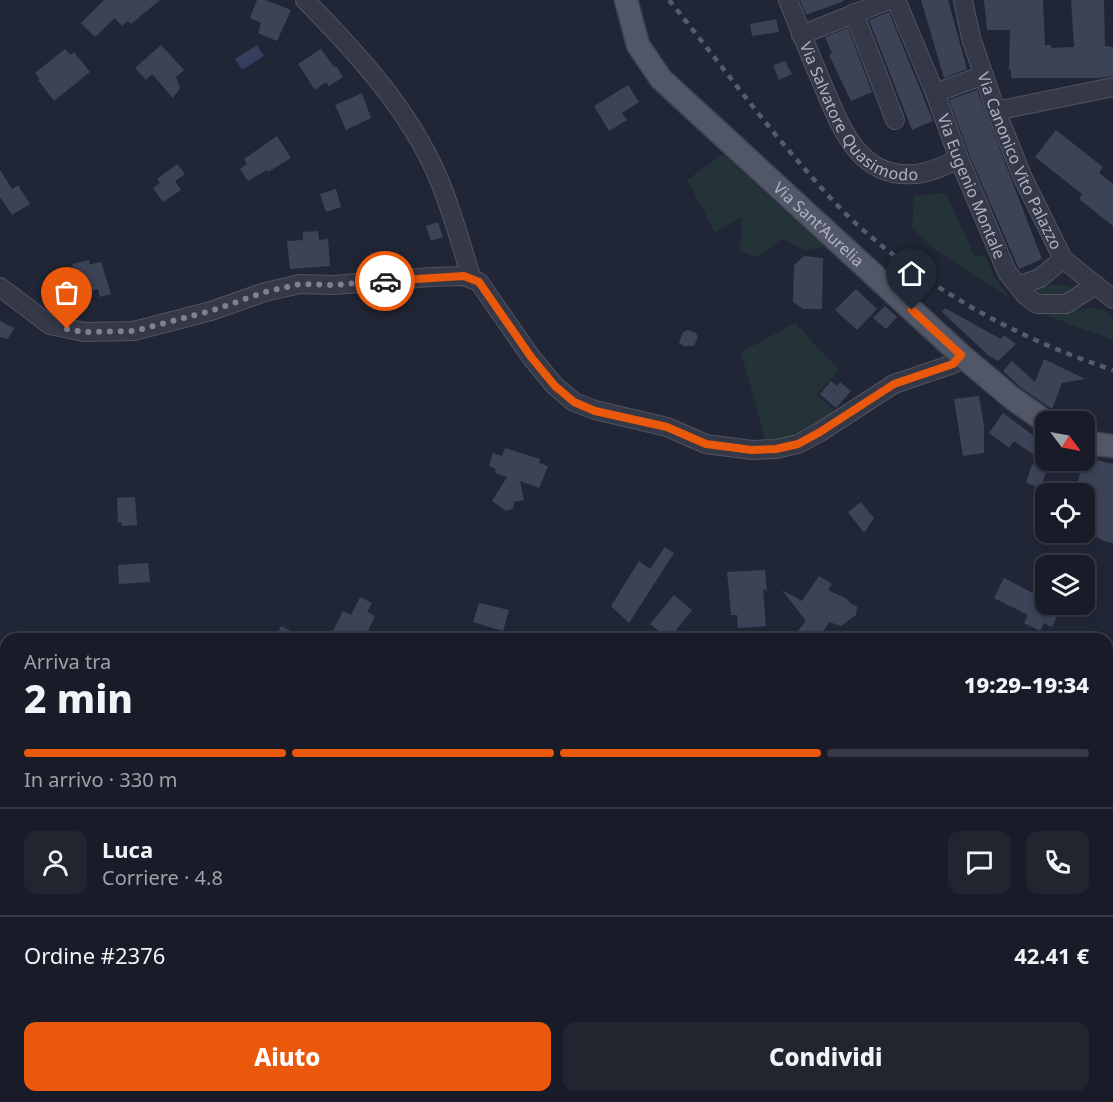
<!DOCTYPE html>
<html lang="it">
<head>
<meta charset="utf-8">
<style>
  body { margin:0; font-family:"Noto Sans",sans-serif; background:#222530; color:#f1f3f6; height:100vh; display:flex; flex-direction:column; font-size:22px; white-space:nowrap }
  * { box-sizing:border-box; margin:0 }
  p { font-size:20px; color:#9fa1a8 }
  .icon { flex:none; width:33px; height:33px; fill:none; stroke:currentColor; stroke-width:2; stroke-linecap:round; stroke-linejoin:round }
  .map { position:relative; flex:1; overflow:hidden }
  .drawer { position:absolute; left:0px; top:633px; width:1113px; height:470px; display:flex; flex-direction:column; background:#191c28; border-radius:18px 18px 0 0; box-shadow:0 3px 9px #0003,0 0 0 2px #373a45 }
  .drawer>* { flex:none }
  .needle { width:39px; rotate:122deg }
  .controls { position:absolute; left:1035px; top:411px; display:grid; gap:12px }
  .controls a { display:grid; place-items:center; width:60px; height:60px; border-radius:12px; background:#191c28; box-shadow:0 3px 9px #0003,0 0 0 2px #373a45; font-size:30px }
  .pin { position:absolute; display:grid; place-items:center; width:51px; height:51px; color:#fff; margin:-62px -26px; border-radius:50% 50% 50% 0; rotate:-45deg; box-shadow:0 0 6px #0007 }
  .pin .icon { rotate:45deg }
  .courier { position:absolute; display:grid; place-items:center; width:60px; height:60px; margin:-30px; border:4px solid #ea580c; border-radius:50%; background:#fff; color:#222; box-shadow:0 2px 8px #0007 }
  .overview em { font-style:normal; font-weight:800 }
  .overview div { display:flex; flex-direction:column-reverse }
  .overview { display:flex; align-items:center; justify-content:space-between; height:102px; padding:0 24px }
  h1 { font-size:39px; font-weight:800; line-height:45px }
  .bar { display:grid; grid-template-columns:repeat(4,1fr); gap:9px 6px; align-content:center; height:72px; padding:0 24px }
  .bar i { height:8px; border-radius:4px; background:#373a45 }
  .bar .active { background:#ea580c }
  .bar p { grid-column:span 4 }
  .line { display:flex; align-items:center; gap:15px; padding:0 24px; border-top:2px solid #373a45 }
  .line div { flex:1 }
  .round { display:grid; place-items:center; flex:none; width:63px; height:63px; border-radius:12px; background:#222530 }
  .primary-button { display:flex; gap:12px; margin-top:auto; padding:12px 24px }
  .primary-button a { flex:1; height:69px; border-radius:12px; background:#ea580c; color:#fff; font-size:24px; font-weight:800; line-height:69px; text-align:center }
  .primary-button a+a { background:#222530; color:#f1f3f6 }
  .map>svg:first-child { display:block }
  .green { fill:#243338 }
  .water { fill:#353e5d }
  .building { fill:#3d4357 }
  .lines { fill:none; stroke-linecap:round; stroke-linejoin:round }
  .minor-casing { stroke:#4f5362; stroke-width:20 }
  .major-casing { stroke:#3e4250; stroke-width:25 }
  .minor { stroke:#343847; stroke-width:18 }
  .major { stroke:#525767; stroke-width:22 }
  .rail { stroke:#565b6e; stroke-width:4.5; stroke-dasharray:6 6; stroke-linecap:butt }
  .done { stroke:#7d8292; stroke-width:6; stroke-dasharray:0 10.8 }
  .route { stroke:#ea580c; stroke-width:8 }
  .labels { text-anchor:middle; stroke-width:4.5; stroke-linejoin:round; paint-order:stroke }
  .street-label { font-size:16px; fill:#afb3c4; stroke:#1a1e2b }
</style>
</head>
<body>
<div class="map">
<svg width="1113" height="1102" viewBox="0 0 1113 1102">
  <rect width="100%" height="100%" fill="#212636"/>
  <path class="green" d="M 723,154 L 824,247 L 805,250 L 782,239 L 756,257 L 740,251 L 742,217 L 715,232 L 687,180 Z
    M 946,193 L 975,257 L 985,255 L 994,276 L 1009,297 L 935,250 L 912,228 L 914,196 Z
    M 1057,284 L 1071,287 L 1070,295 L 1046,297 L 1035,289 Z
    M 1092,308 L 1102,309 L 1113,319 L 1113,340 L 1040,313 L 1067,312 Z
    M 795,323 L 839,370 L 816,395 L 835,411 L 805,434 L 766,442 L 741,352 Z
    M 782,1097 L 824,1097 L 824,1102 L 776,1102 Z"/>
  <path class="water" d="M 257,45 L 264,56 L 242,70 L 235,59 Z"/>
  <path class="building" d="M 104,0 L 160,0 L 131,24 L 128,21 L 122,26 L 115,18 L 95,37 L 81,23 Z
    M 257,0 L 265,0 L 291,10 L 277,41 L 258,33 L 261,23 L 250,18 Z
    M 800,0 L 844,0 L 844,1 L 806,15 Z
    M 921,0 L 948,0 L 967,69 L 944,78 Z
    M 984,0 L 1043,0 L 1045,45 L 1051,45 L 1051,48 L 1074,47 L 1071,0 L 1104,0 L 1105,46 L 1113,47 L 1113,76 L 1099,78 L 1011,78 L 1011,70 L 1009,70 L 1010,30 L 987,30 Z
    M 889,12 L 933,121 L 912,130 L 869,20 Z
    M 776,19 L 779,32 L 752,36 L 750,24 Z
    M 848,28 L 872,92 L 851,101 L 829,55 L 832,53 L 825,37 Z
    M 161,45 L 184,70 L 176,77 L 180,88 L 173,98 L 152,74 L 146,80 L 135,68 Z
    M 65,49 L 70,55 L 74,52 L 90,72 L 54,101 L 38,80 L 40,79 L 35,73 Z
    M 321,49 L 334,67 L 336,66 L 343,77 L 329,86 L 326,82 L 315,90 L 298,64 Z
    M 785,61 L 792,74 L 779,80 L 773,65 Z
    M 628,85 L 639,102 L 622,113 L 627,120 L 609,131 L 594,106 Z
    M 977,90 L 1042,259 L 1019,269 L 971,159 L 949,100 Z
    M 362,93 L 371,118 L 346,130 L 335,105 Z
    M 1056,130 L 1103,167 L 1099,173 L 1113,184 L 1113,226 L 1079,199 L 1082,194 L 1035,157 Z
    M 277,136 L 291,158 L 268,172 L 267,170 L 248,181 L 240,169 L 247,164 L 244,159 Z
    M 177,164 L 185,174 L 175,181 L 181,190 L 163,202 L 153,188 L 160,183 L 157,179 Z
    M 0,170 L 12,189 L 18,185 L 30,204 L 12,215 L 0,197 Z
    M 336,189 L 341,207 L 326,212 L 320,194 Z
    M 438,222 L 443,237 L 431,241 L 426,226 Z
    M 318,231 L 319,240 L 328,239 L 330,266 L 290,269 L 287,241 L 303,240 L 303,232 Z
    M 804,256 L 823,258 L 822,309 L 803,309 L 793,302 L 794,265 Z
    M 89,260 L 90,266 L 91,264 L 101,262 L 111,294 L 100,297 L 98,289 L 81,294 L 72,264 Z
    M 856,289 L 877,309 L 857,330 L 835,310 Z
    M 885,306 L 897,317 L 886,329 L 873,318 Z
    M 945,308 L 1001,339 L 1004,335 L 1016,344 L 998,361 L 988,355 L 942,312 Z
    M 0,321 L 14,328 L 8,339 L 0,337 Z
    M 688,330 L 696,333 L 698,337 L 694,346 L 684,346 L 679,343 L 683,332 Z
    M 1044,359 L 1085,379 L 1062,383 L 1052,409 L 1020,387 L 1003,371 L 1012,361 L 1035,382 Z
    M 831,381 L 837,386 L 840,382 L 851,391 L 836,408 L 820,394 Z
    M 979,396 L 984,427 L 984,453 L 963,456 L 954,399 Z
    M 1003,413 L 1041,441 L 1037,457 L 1014,441 L 1009,448 L 989,433 Z
    M 505,448 L 540,459 L 539,463 L 548,466 L 539,488 L 520,481 L 524,500 L 514,502 L 513,509 L 506,511 L 492,501 L 507,477 L 495,473 L 496,469 L 489,466 L 493,453 L 502,456 Z
    M 1084,457 L 1113,464 L 1113,543 L 1104,541 L 1084,530 L 1084,506 L 1092,492 L 1076,489 Z
    M 1032,464 L 1047,469 L 1041,488 L 1026,483 Z
    M 135,497 L 137,525 L 122,526 L 122,522 L 118,523 L 117,498 Z
    M 861,502 L 874,518 L 864,533 L 848,512 Z
    M 665,547 L 674,553 L 629,623 L 611,606 L 639,561 L 650,569 Z
    M 148,563 L 150,582 L 119,584 L 118,565 Z
    M 765,570 L 767,591 L 763,589 L 766,626 L 738,628 L 737,615 L 731,615 L 727,572 Z
    M 819,576 L 832,584 L 828,590 L 847,599 L 851,604 L 857,606 L 856,615 L 841,626 L 829,622 L 819,639 L 791,639 L 806,621 L 782,590 L 802,601 Z
    M 1004,578 L 1046,600 L 1046,604 L 1063,604 L 1052,627 L 1044,623 L 1040,631 L 1024,623 L 1028,615 L 994,598 Z
    M 674,595 L 692,610 L 669,639 L 650,624 Z
    M 360,597 L 372,603 L 367,612 L 375,616 L 364,639 L 329,639 L 343,611 L 351,615 Z
    M 479,603 L 509,610 L 503,631 L 473,622 Z
    M 281,626 L 307,639 L 275,639 Z"/>
  <g class="lines">
    <g class="minor-casing">
      <g id="minor">
        <path d="M 305,0 C 355,51 408,108 437,175 C 451,206 461,246 472,279"/>
        <path id="s1" d="M 788,0 C 800,30 812,60 825,90 C 842,131 861,179 915,174 C 931,173 945,165 959,159"/>
        <path id="s2" d="M 896,0 L 935,93 L 959,159 L 1007,272 L 1026,296 L 1037,304 L 1066,304 L 1096,285"/>
        <path id="s3" d="M 963,0 L 971,38 L 996,111 L 1023,178 L 1063,259 L 1113,299"/>
        <path d="M 854,13 L 895,120"/>
        <path d="M 801,35 L 889,0"/>
        <path d="M 935,93 L 984,75"/>
        <path d="M 996,111 L 1113,87"/>
        <path d="M 1018,286 L 1040,278 L 1063,259"/>
        <path d="M 0,287 L 50,325 L 84,332 L 134,331 L 211,311 L 265,292 L 300,284 L 334,285 L 431,277 L 464,276 L 479,282 L 531,357 L 555,386 L 574,402 L 595,410 L 667,427 L 706,444 L 752,450 L 776,449 L 798,444 L 820,432 L 894,384 L 953,364 L 961,355"/>
        <path d="M 836,1096 L 837,1102"/>
      </g>
    </g>
    <g class="major-casing">
      <g id="major">
        <path id="s4" d="M 626,0 L 638,45 L 661,79 L 961,355 L 1012,398 L 1046,422"/>
        <path d="M 1084,439 L 1096,444 L 1113,446"/>
        <path d="M 1107,706 L 1113,695"/>
        <path d="M 699,1102 L 704,1096"/>
      </g>
    </g>
    <use href="#minor" class="minor"/>
    <use href="#major" class="major"/>
    <path class="rail" d="M 669,0 C 712,53 752,108 797,160 C 817,183 838,208 862,229 C 935,293 1021,340 1113,370"/>
  </g>
  <g class="lines">
    <path class="done" d="M 67,329 L 84,332 L 134,331 L 211,311 L 265,292 L 300,284 L 334,285 L 385,281"/>
    <path class="route" d="M 385,281 L 464,276 L 479,282 L 531,357 L 555,386 L 574,402 L 595,411 L 667,427 L 706,444 L 752,450 L 776,449 L 798,444 L 820,432 L 894,384 L 953,364 L 961,355 L 912,310"/>
  </g>
  <g class="labels">
    <g class="street-label">
      <text dy="6" stroke="none"><textPath href="#s1" startOffset="140">Via Salvatore Quasimodo</textPath></text>
      <text dy="6" stroke="none"><textPath href="#s3" startOffset="171">Via Canonico Vito Palazzo</textPath></text>
      <text dy="6" stroke="none"><textPath href="#s2" startOffset="201">Via Eugenio Montale</textPath></text>
      <text dy="6" stroke="none"><textPath href="#s4" startOffset="302">Via Sant'Aurelia</textPath></text>
    </g>
  </g>
</svg>
<div class="controls">
<a><svg class="needle" viewBox="-14 -14 28 28"><path d="M0-13l5 13h-10z" fill="#e53935"/><path d="M0 13l5-13h-10z" fill="#9fa1a8"/></svg></a>
<a><svg class="icon" aria-label="locate" viewBox="0 0 24 24"><circle cx="12" cy="12" r="6"/><path d="M12 2v4M12 18v4M2 12h4M18 12h4"/></svg></a>
<a><svg class="icon" aria-label="layers" viewBox="0 0 24 24"><path d="M12 4l9 5-9 5-9-5zM3 14l9 5 9-5"/></svg></a>
</div>
<div class="pin" style="left:67px;top:329px;background:#ea580c"><svg class="icon" aria-label="bag" viewBox="0 0 24 24"><path d="M5 8h14l-1 12H6zM9 8a3 3 0 0 1 6 0"/></svg></div>
<div class="pin" style="left:912px;top:310px;background:#1f2937"><svg class="icon" aria-label="home" viewBox="0 0 24 24"><path d="M3 11l9-7 9 7M6 9v11h12V9"/></svg></div>
<div class="courier" style="left:385px;top:281px"><svg class="icon" aria-label="car" viewBox="0 0 24 24"><path d="M5 17H2v-5l4-1 3-4h7l3 4 3 1v5h-3M9 17h6M6 11h13"/><circle cx="7" cy="17" r="2"/><circle cx="17" cy="17" r="2"/></svg></div>
<section class="drawer">
<div class="overview"><div><h1>2 min</h1><p>Arriva tra</p></div><em>19:29–19:34</em></div>
<div class="bar"><i class="active"></i><i class="active"></i><i class="active"></i><i></i><p>In arrivo · 330 m</p></div>
<div class="line" style="height:108px"><a class="round"><svg class="icon" aria-label="person" viewBox="0 0 24 24"><circle cx="12" cy="8" r="4"/><path d="M4 21q1-7 8-7t8 7"/></svg></a><div><b>Luca</b><p>Corriere · 4.8</p></div><a class="round"><svg class="icon" aria-label="chat" viewBox="0 0 24 24"><path d="M4 5h16v11H9l-5 4z"/></svg></a><a class="round"><svg class="icon" aria-label="phone" viewBox="0 0 24 24"><path d="M5 4h4l2 5-3 2q2 4 5 5l2-3 5 2v4C11 20 4 13 5 4z"/></svg></a></div>
<div class="line" style="height:78px"><div>Ordine #2376</div><b>42.41 €</b></div>
<div class="primary-button"><a>Aiuto</a><a>Condividi</a></div>
</section>
</div>
</body>
</html>
